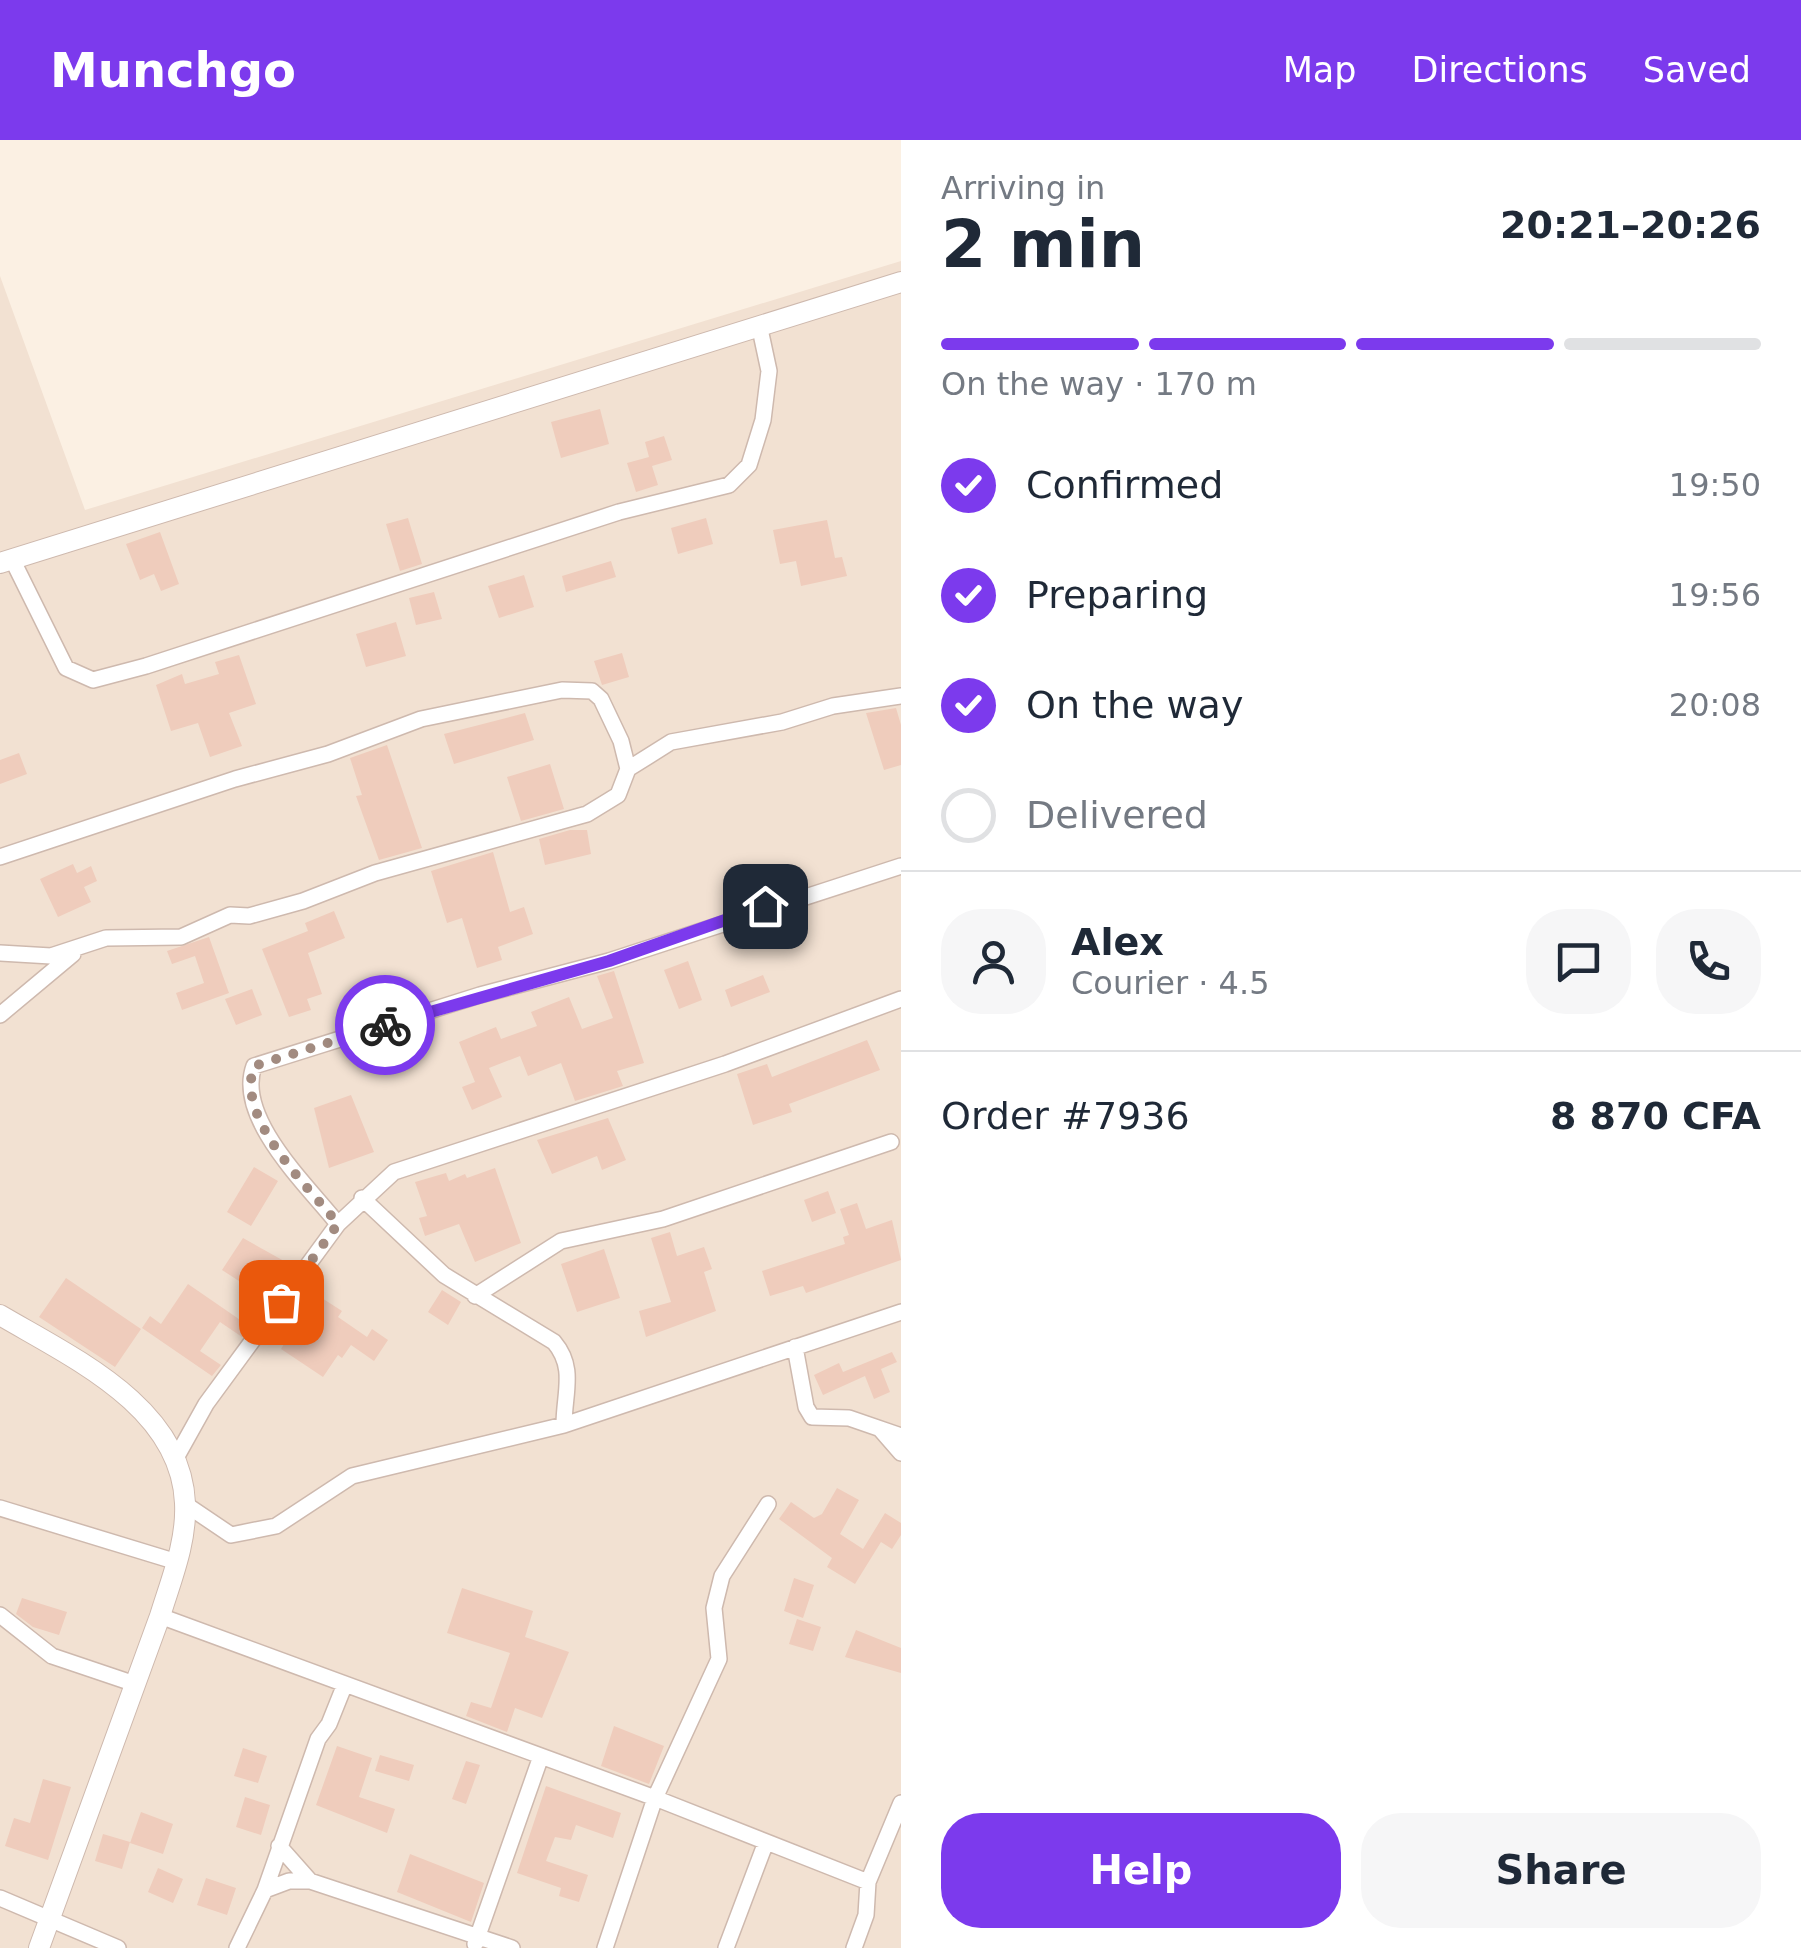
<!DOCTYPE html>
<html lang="en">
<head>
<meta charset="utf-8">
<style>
  body { margin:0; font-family:"DejaVu Sans",sans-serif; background:#f6f6f7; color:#1f2937; height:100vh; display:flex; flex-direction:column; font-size:38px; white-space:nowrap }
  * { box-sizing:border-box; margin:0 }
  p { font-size:32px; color:#747a83 }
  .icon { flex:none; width:55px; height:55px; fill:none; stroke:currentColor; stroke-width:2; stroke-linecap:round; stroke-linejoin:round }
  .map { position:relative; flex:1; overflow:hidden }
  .panel { display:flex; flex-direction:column; background:#fff; width:900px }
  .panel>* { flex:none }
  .pin { position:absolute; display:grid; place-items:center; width:85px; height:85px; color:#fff; margin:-42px; border-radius:20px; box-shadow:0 5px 15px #0006 }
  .courier { position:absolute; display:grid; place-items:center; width:100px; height:100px; margin:-50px; border:8px solid #7c3aed; border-radius:50%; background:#fff; color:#222; box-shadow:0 2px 12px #0007 }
  .summary em { font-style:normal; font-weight:700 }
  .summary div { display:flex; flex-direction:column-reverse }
  .summary { display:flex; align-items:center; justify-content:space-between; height:170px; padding:0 40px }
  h1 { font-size:65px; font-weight:700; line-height:75px }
  .bar { display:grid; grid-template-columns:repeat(4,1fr); gap:15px 10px; align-content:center; height:120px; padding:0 40px }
  .bar i { height:12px; border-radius:8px; background:#e0e1e3 }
  .bar .active { background:#7c3aed }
  .bar p { grid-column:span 4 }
  .line { display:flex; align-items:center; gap:25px; padding:0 40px; border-top:2px solid #e0e1e3 }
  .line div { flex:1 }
  .round { display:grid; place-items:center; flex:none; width:105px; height:105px; border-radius:40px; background:#f6f6f7 }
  ol { padding:0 40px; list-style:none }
  li { display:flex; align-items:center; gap:30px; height:110px }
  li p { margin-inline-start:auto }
  li .icon { padding:10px; border-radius:50%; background:#7c3aed; color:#fff; stroke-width:4 }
  li:last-child { color:#747a83 }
  li i { width:55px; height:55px; border:5px solid #e0e1e3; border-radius:50% }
  .button { display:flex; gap:20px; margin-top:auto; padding:20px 40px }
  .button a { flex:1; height:115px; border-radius:40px; background:#7c3aed; color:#fff; font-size:40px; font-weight:700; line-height:115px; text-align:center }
  .button a+a { background:#f6f6f7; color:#1f2937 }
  header { display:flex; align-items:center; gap:60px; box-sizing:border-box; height:140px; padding:0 50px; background:#7c3aed; color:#fff }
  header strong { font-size:48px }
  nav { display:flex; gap:55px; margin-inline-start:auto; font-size:35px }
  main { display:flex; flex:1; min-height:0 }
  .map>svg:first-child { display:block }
  .residential { fill:#f2e1d2 }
  .building { fill:#efccbc }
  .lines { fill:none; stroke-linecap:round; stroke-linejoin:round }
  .minor-casing { stroke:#ceb9ae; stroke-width:18 }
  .tertiary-casing { stroke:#ceb9ae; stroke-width:22 }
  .minor { stroke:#fff; stroke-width:15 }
  .tertiary { stroke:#fff; stroke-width:20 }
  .done { stroke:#a28b80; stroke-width:10; stroke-dasharray:0 18 }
  .route { stroke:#7c3aed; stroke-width:12 }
</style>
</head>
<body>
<header>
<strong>Munchgo</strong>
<nav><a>Map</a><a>Directions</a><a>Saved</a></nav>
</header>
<main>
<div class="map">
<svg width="901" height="1808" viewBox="0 0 901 1808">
  <rect width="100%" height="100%" fill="#fbf0e3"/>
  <path class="residential" d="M 901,121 L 901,1808 L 0,1808 L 0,136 L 85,370 Z"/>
  <path class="building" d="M 600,269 L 609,304 L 561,318 L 551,282 Z
    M 664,296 L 672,320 L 652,326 L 658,345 L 636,352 L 627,323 L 649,317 L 645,302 Z
    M 408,378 L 422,424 L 400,431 L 386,384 Z
    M 706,378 L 713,404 L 678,414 L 671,388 Z
    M 827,380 L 835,418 L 842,417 L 847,436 L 801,446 L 796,421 L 780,424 L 773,390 Z
    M 160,392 L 179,444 L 161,451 L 154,434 L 140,440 L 126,404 Z
    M 611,421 L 616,437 L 566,452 L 562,436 Z
    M 524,435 L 534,467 L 499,478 L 488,446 Z
    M 434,452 L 442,479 L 416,485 L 409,458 Z
    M 396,482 L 406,516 L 366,527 L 356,494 Z
    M 622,513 L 629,537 L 602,545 L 594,521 Z
    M 239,515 L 256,564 L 229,573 L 242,606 L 210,617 L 198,583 L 171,591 L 156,545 L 182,534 L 185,544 L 219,534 L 215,522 Z
    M 896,568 L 901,585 L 901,625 L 884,630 L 866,573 Z
    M 525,573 L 534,600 L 454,624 L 444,594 Z
    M 387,605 L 422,708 L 379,720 L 356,656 L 362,655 L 350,618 Z
    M 19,613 L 27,634 L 0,644 L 0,620 Z
    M 550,624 L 564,669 L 521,681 L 507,637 Z
    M 570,690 L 587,690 L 591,714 L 545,725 L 539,699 Z
    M 493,712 L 510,772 L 524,767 L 533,794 L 498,807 L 502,820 L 477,828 L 462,778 L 447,783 L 431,731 Z
    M 73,724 L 77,733 L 91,726 L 97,741 L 84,747 L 91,762 L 58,777 L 40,739 Z
    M 334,771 L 345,798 L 308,813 L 322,854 L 307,859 L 311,870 L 289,877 L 262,809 L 308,791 L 305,783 Z
    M 209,797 L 229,853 L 182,870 L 176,853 L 204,843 L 195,816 L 172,824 L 167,811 Z
    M 688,821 L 702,860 L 679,869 L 664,830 Z
    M 614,831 L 644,923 L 617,931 L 623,946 L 575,961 L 561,923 L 528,936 L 520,916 L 489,928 L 502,957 L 472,970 L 462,947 L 475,942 L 459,902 L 496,887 L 501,899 L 537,886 L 531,872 L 569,857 L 582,889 L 613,878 L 597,836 Z
    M 763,835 L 770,852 L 731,867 L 725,850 Z
    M 252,849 L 262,875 L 236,885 L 225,859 Z
    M 867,900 L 880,930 L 789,964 L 792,972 L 753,985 L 737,934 L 767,924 L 772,937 Z
    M 351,955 L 374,1012 L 329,1028 L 314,968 Z
    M 608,978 L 626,1020 L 602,1030 L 597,1016 L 552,1034 L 537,1000 Z
    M 254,1027 L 278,1041 L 251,1086 L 227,1072 Z
    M 495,1028 L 521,1103 L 475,1122 L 459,1084 L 425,1096 L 419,1078 L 427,1076 L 415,1042 L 446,1033 L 449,1041 L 465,1034 L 467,1038 Z
    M 828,1051 L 836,1073 L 812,1082 L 804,1060 Z
    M 857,1063 L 866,1089 L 892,1080 L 901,1120 L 806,1153 L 803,1146 L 770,1156 L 762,1131 L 845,1104 L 843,1097 L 849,1095 L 840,1069 Z
    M 670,1092 L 677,1116 L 704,1107 L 712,1129 L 704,1132 L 716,1171 L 646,1197 L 639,1171 L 671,1162 L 651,1098 Z
    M 243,1098 L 293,1126 L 279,1146 L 253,1126 L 242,1143 L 222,1130 Z
    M 604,1109 L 620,1158 L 577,1172 L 561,1124 Z
    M 66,1138 L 141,1189 L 115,1227 L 39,1177 Z
    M 188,1144 L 249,1186 L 242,1197 L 220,1182 L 200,1211 L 221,1225 L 212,1236 L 142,1188 L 150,1176 L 161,1184 Z
    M 442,1150 L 461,1162 L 448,1185 L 428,1172 Z
    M 314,1153 L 342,1171 L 338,1177 L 367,1197 L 372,1189 L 388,1200 L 374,1221 L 351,1205 L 342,1218 L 338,1215 L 323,1237 L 281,1209 Z
    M 892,1212 L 897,1222 L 881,1229 L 890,1252 L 874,1259 L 865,1236 L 823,1255 L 814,1235 L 839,1223 L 843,1232 Z
    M 837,1348 L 859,1360 L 840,1394 L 863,1409 L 885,1373 L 901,1383 L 901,1395 L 892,1409 L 881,1402 L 855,1444 L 827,1427 L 832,1418 L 779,1379 L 791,1362 L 814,1378 L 822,1374 Z
    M 794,1438 L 814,1445 L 803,1478 L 784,1471 Z
    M 462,1448 L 533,1471 L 525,1497 L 569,1512 L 542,1578 L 515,1568 L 507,1592 L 466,1576 L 471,1562 L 491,1568 L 510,1513 L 447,1493 Z
    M 22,1458 L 67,1472 L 59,1495 L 33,1487 L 16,1474 Z
    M 797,1479 L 821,1487 L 813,1511 L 789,1504 Z
    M 856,1490 L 901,1508 L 901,1533 L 845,1517 Z
    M 614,1586 L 664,1606 L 649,1644 L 601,1626 Z
    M 337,1606 L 372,1618 L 359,1657 L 395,1669 L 387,1693 L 316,1665 Z
    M 243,1608 L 267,1616 L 258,1643 L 234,1636 Z
    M 380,1615 L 414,1625 L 409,1641 L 375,1631 Z
    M 466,1621 L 480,1625 L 466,1664 L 452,1659 Z
    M 43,1639 L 71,1647 L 48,1720 L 5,1706 L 14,1678 L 30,1683 Z
    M 546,1646 L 621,1673 L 613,1698 L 576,1685 L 571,1700 L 555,1697 L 546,1721 L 588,1735 L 579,1762 L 559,1756 L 561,1748 L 517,1733 Z
    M 245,1657 L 270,1665 L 261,1695 L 236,1687 Z
    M 141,1672 L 173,1684 L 163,1714 L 130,1703 Z
    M 103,1694 L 130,1702 L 122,1729 L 95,1721 Z
    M 410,1714 L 484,1743 L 471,1782 L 397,1752 Z
    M 158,1728 L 183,1739 L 173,1763 L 148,1752 Z
    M 206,1738 L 236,1748 L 227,1775 L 197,1765 Z"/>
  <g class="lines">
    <g class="minor-casing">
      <path id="minor" d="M 12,419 L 66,528 L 93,540 L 146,526 L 619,372 L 729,345 L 749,325 L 763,280 L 769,231 L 760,189
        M 0,717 L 235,639 L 328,614 L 421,579 L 562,550 L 592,551 L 601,559 L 621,601 L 628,629
        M 0,813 L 51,816 L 106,798 L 181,797 L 230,775 L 249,776 L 303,761 L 375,733 L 587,674 L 618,655 L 628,629 L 671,602 L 782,582 L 833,566 L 901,556
        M 0,875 L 73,814
        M 362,1058 L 444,1135 L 554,1202 C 576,1228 564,1253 564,1285
        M 338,1084 C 308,1046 235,978 254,926 L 480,855 L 609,821 L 901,726
        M 475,1156 L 561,1101 L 663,1079 L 891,1002
        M 795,1207 L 806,1267 L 812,1277 L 849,1278 L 901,1296
        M 881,1290 L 901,1313
        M 177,1316 L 206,1264 L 338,1084 L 394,1032 L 725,924 L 901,859
        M 185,1364 L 231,1395 L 276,1386 L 352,1336 L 564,1285 L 901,1172
        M 0,1368 L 177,1422
        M 0,1475 L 52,1516 L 135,1544
        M 160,1476 L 655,1658 L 868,1742 L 901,1663
        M 279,1706 L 310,1741
        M 265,1750 L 289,1741 L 310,1741 L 512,1808
        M 0,1758 L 118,1808
        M 475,1804 L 540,1619
        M 237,1808 L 265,1750 L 318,1599 L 329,1584 L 345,1544
        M 605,1808 L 655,1658 L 719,1519 L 714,1468 L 722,1436 L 768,1364
        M 726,1808 L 766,1702
        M 854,1808 L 866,1775 L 868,1742"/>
    </g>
    <g class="tertiary-casing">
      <path id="tertiary" d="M 0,423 L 901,142
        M 0,1175 C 73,1218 181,1267 185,1363 C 187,1402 171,1440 160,1476 L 39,1808"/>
    </g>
    <use href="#minor" class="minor"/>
    <use href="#tertiary" class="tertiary"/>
  </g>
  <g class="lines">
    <path class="done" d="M 281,1162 L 338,1084 C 308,1046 235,979 254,926 L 385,885"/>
    <path class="route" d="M 385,885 L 609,821 L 765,766"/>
  </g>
</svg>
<div class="pin" style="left:281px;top:1162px;background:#ea580c"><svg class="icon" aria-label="bag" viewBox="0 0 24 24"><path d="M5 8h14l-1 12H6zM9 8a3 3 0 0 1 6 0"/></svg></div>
<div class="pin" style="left:765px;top:766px;background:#1f2937"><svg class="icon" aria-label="home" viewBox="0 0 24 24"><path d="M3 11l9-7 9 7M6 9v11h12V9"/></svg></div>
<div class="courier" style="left:385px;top:885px"><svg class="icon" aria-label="bike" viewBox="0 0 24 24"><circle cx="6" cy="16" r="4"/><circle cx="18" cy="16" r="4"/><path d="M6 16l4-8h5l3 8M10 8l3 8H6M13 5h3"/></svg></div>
</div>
<section class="panel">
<div class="summary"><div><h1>2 min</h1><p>Arriving in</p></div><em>20:21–20:26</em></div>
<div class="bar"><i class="active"></i><i class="active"></i><i class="active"></i><i></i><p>On the way · 170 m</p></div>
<ol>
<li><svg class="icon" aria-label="check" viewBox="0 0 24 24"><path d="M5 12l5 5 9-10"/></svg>Confirmed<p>19:50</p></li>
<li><svg class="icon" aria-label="check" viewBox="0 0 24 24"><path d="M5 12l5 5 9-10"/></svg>Preparing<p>19:56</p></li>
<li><svg class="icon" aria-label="check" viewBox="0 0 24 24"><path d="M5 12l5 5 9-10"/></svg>On the way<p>20:08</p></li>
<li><i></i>Delivered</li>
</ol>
<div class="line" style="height:180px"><a class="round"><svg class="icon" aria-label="person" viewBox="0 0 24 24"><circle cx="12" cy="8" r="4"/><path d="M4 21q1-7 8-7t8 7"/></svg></a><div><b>Alex</b><p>Courier · 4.5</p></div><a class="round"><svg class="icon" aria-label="chat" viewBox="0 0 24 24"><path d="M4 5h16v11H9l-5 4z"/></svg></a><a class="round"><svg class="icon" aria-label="phone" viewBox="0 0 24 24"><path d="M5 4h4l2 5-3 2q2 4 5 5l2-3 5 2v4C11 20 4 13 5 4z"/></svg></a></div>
<div class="line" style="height:130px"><div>Order #7936</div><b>8 870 CFA</b></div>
<div class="button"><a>Help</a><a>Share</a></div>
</section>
</main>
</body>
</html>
